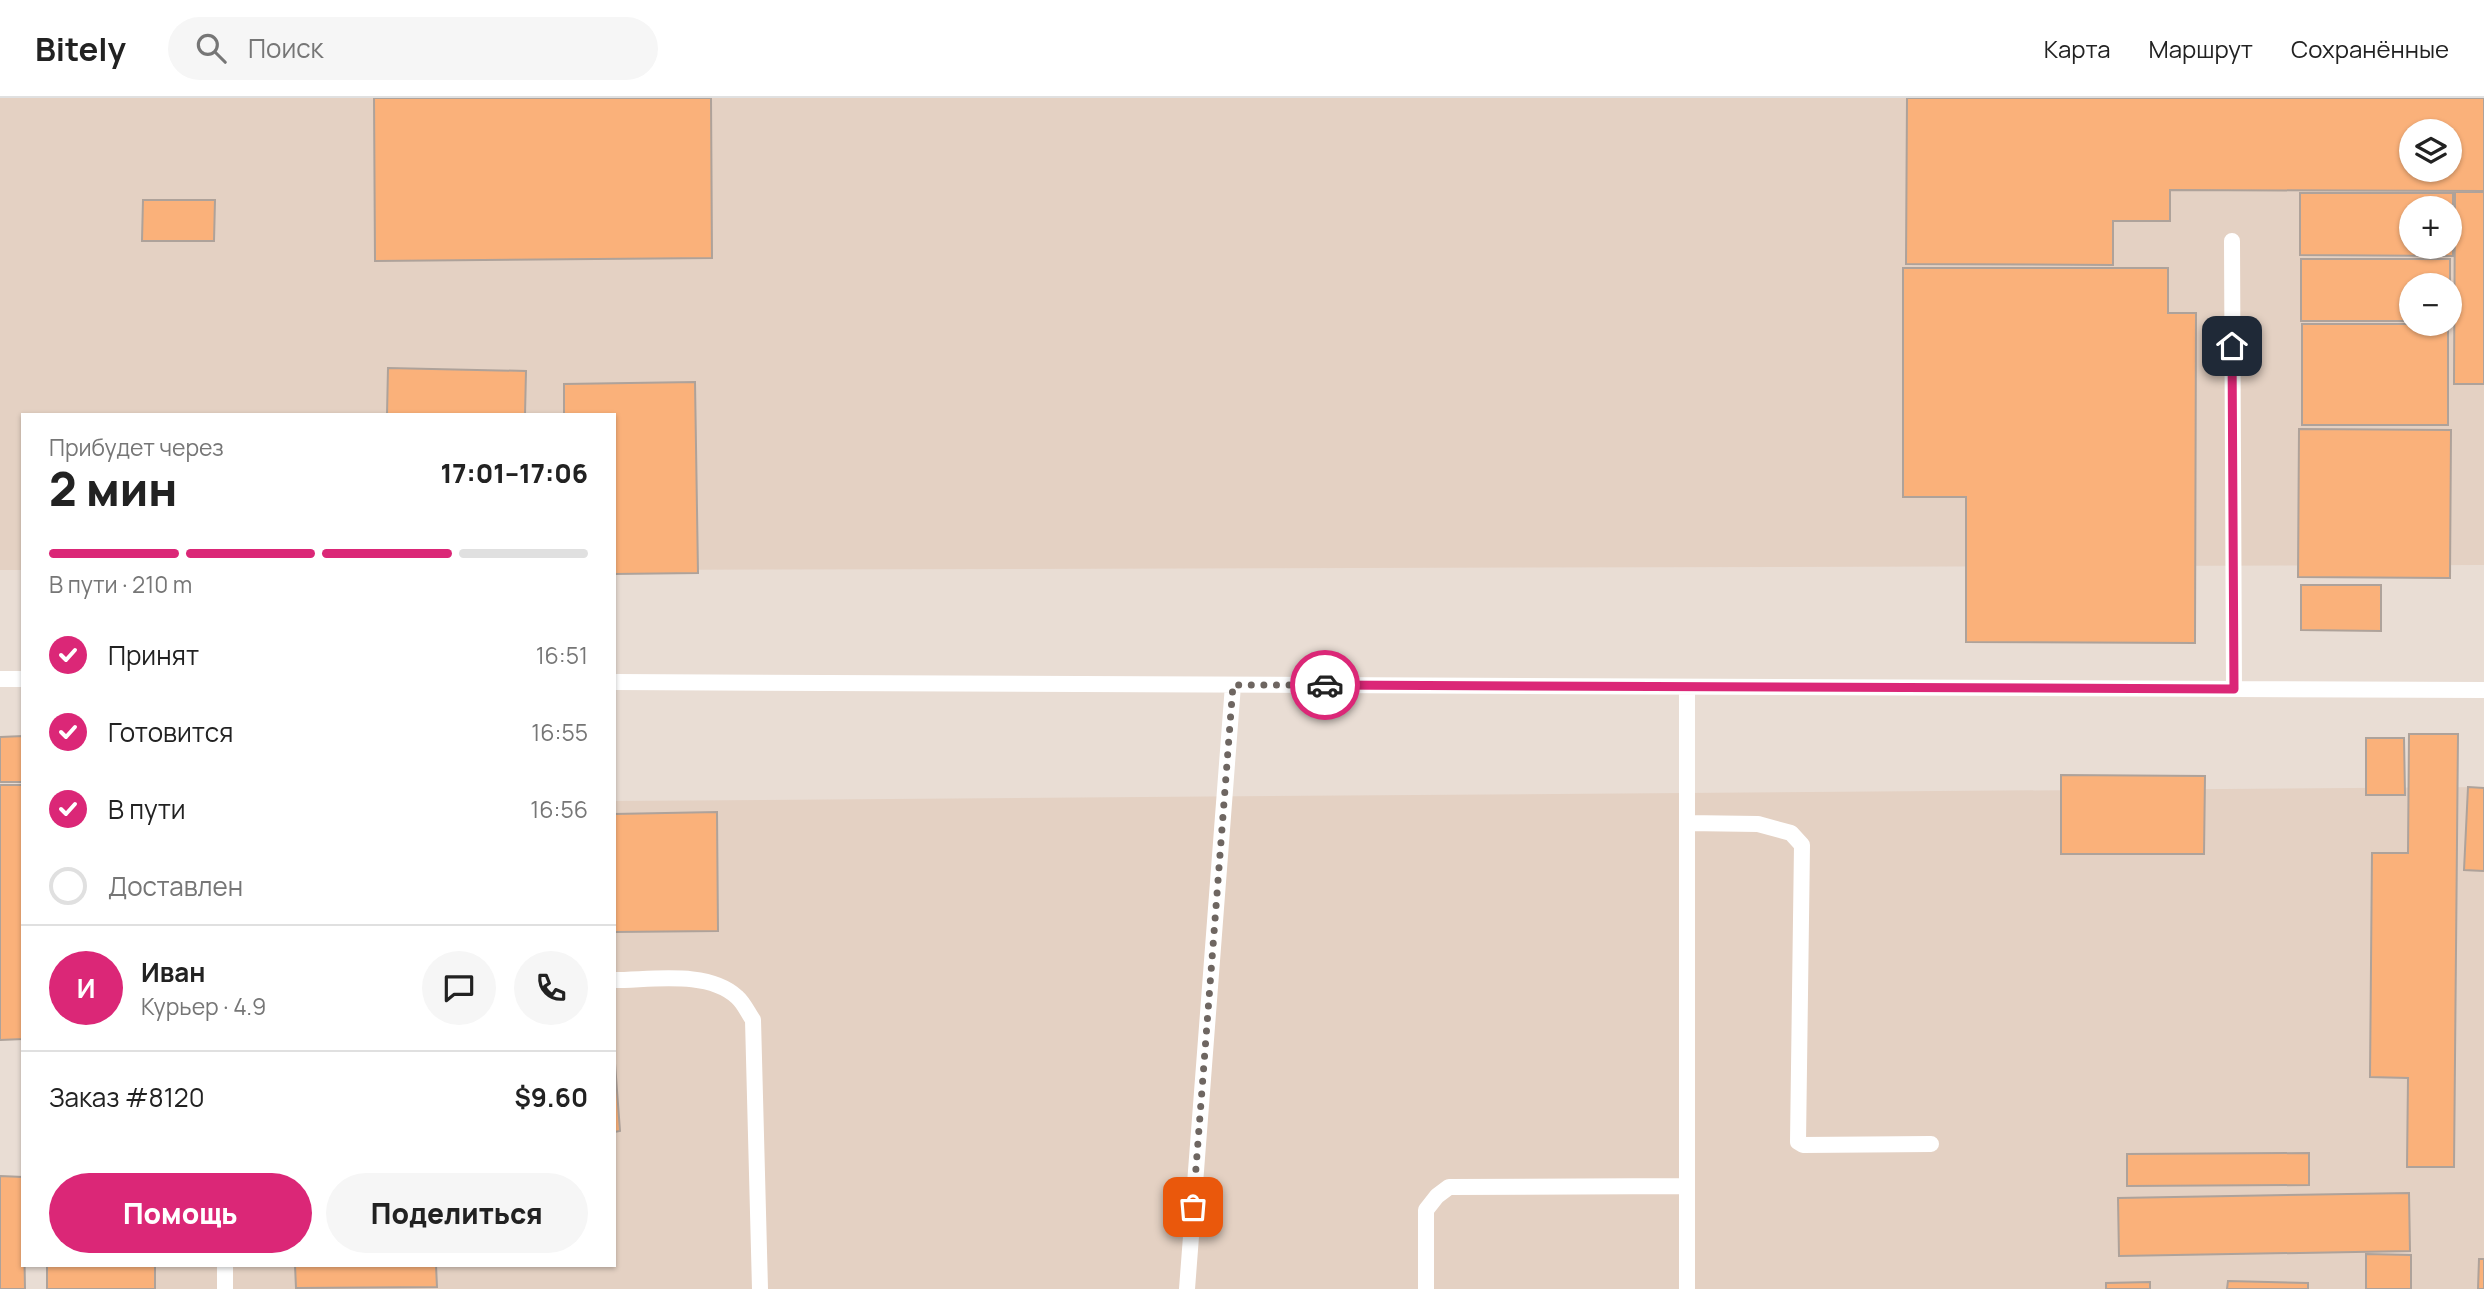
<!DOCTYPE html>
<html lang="ru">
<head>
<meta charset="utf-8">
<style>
  body { margin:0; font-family:Manrope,sans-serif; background:#f6f6f6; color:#222; height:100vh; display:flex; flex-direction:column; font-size:26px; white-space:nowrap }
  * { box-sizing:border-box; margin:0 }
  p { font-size:23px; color:#767676 }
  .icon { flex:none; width:38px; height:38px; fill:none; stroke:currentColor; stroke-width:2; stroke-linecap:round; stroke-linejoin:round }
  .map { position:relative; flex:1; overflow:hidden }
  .panel { position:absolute; left:21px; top:315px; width:595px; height:854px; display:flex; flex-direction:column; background:#fff; border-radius:0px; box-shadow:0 2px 5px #0004 }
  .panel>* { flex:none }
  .buttons { position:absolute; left:2399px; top:21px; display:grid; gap:14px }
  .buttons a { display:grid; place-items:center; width:63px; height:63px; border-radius:50%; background:#fff; box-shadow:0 2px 5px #0004; font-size:35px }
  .pin { position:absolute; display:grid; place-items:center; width:60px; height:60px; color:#fff; margin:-30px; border-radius:14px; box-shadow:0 4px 10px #0006 }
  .courier { position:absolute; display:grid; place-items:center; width:70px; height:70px; margin:-35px; border:5px solid #db2777; border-radius:50%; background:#fff; color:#222; box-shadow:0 2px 9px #0007 }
  .headline em { font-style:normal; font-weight:800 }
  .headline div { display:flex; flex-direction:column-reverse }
  .headline { display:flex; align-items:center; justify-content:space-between; height:119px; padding:0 28px }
  h1 { font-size:46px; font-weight:800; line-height:52px }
  .bar { display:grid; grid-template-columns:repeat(4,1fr); gap:10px 7px; align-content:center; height:84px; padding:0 28px }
  .bar i { height:9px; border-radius:5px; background:#e0e0e0 }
  .bar .active { background:#db2777 }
  .bar p { grid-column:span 4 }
  .line { display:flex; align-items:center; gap:18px; padding:0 28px; border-top:2px solid #e0e0e0 }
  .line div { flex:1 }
  .round { display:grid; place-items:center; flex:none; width:74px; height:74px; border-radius:37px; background:#f6f6f6 }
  ol { padding:0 28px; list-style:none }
  li { display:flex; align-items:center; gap:21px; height:77px }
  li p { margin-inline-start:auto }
  li .icon { padding:7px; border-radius:50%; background:#db2777; color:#fff; stroke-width:4 }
  li:last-child { color:#767676 }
  li i { width:38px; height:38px; border:4px solid #e0e0e0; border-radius:50% }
  .button { display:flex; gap:14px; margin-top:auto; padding:14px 28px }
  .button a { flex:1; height:80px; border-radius:42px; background:#db2777; color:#fff; font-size:28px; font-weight:800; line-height:80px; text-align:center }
  .button a+a { background:#f6f6f6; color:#222 }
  header { display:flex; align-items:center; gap:42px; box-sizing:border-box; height:98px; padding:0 35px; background:#fff; border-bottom:2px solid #e0e0e0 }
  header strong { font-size:33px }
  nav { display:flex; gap:38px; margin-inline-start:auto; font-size:24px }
  .search { width:490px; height:63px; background:#f6f6f6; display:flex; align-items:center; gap:18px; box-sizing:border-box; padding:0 24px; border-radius:38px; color:#767676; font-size:26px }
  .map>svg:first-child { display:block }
  .built { fill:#e4d1c3; fill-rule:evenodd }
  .building { fill:#fab17a; stroke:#aea29a; stroke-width:2; fill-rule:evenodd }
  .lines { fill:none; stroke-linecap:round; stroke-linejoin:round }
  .lane { stroke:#fff; stroke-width:16 }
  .done { stroke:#6e6661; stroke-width:7; stroke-dasharray:0 12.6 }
  .route { stroke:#db2777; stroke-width:9 }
</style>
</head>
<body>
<header>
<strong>Bitely</strong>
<div class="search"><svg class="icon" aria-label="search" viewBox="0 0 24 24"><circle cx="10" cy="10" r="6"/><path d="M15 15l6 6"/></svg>Поиск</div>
<nav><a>Карта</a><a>Маршрут</a><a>Сохранённые</a></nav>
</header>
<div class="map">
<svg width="2484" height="1191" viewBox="0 0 2484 1191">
  <rect width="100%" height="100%" fill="#e9ddd4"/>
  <path class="built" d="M 0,0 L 2484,0 L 2484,467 L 614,472 L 614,317 L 23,317 L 23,472 L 0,472 ZM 2412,33 L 2450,33 L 2450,72 L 2412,72 ZM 2412,110 L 2450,110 L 2450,149 L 2412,149 ZM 2412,187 L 2450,187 L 2450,226 L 2412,226 Z
    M 2484,689 L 2484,1191 L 80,1191 L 80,1167 L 614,1167 L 614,703 Z"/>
  <path class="building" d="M 374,0 L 711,0 L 712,160 L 375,163 Z
    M 1907,0 L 2484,0 L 2484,93 L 2170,92 L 2170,123 L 2113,123 L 2113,167 L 1906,166 ZM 2412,33 L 2450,33 L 2450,72 L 2412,72 Z
    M 2455,94 L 2484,94 L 2484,286 L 2454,286 Z
    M 2300,95 L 2453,95 L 2453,158 L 2300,157 ZM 2412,110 L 2450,110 L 2450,149 L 2412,149 Z
    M 143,102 L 215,102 L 214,143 L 142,143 Z
    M 2301,161 L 2450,161 L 2450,223 L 2450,187 L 2412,187 L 2412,223 L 2301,223 Z
    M 1903,170 L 2168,170 L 2168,215 L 2196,215 L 2195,545 L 1966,544 L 1966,399 L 1903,399 Z
    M 2302,226 L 2448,226 L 2448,327 L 2302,327 Z
    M 388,270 L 526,273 L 525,317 L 387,317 Z
    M 695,284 L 698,475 L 614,476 L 614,317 L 564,317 L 564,286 Z
    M 2299,331 L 2451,332 L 2450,480 L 2298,479 Z
    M 2301,487 L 2381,487 L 2381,533 L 2301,532 Z
    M 2409,636 L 2458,636 L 2454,1069 L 2407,1069 L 2408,980 L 2370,979 L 2372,755 L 2408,755 Z
    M 23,638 L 23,684 L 0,684 L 0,639 Z
    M 2366,640 L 2404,640 L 2405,697 L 2366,697 Z
    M 2061,677 L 2205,678 L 2204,756 L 2061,756 Z
    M 0,687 L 23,687 L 23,941 L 0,942 Z
    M 2468,689 L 2484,690 L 2484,773 L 2464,772 Z
    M 717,714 L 718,833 L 614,834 L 614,716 Z
    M 614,952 L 620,1033 L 614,1034 Z
    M 2309,1055 L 2309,1087 L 2127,1088 L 2127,1056 Z
    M 0,1078 L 23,1079 L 25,1191 L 0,1191 Z
    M 2409,1095 L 2410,1153 L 2119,1158 L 2118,1100 Z
    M 2366,1156 L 2411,1157 L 2411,1191 L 2366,1191 Z
    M 2479,1161 L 2484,1161 L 2484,1191 L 2478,1191 Z
    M 47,1167 L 155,1167 L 155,1191 L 47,1191 Z
    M 295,1167 L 436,1167 L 437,1189 L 296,1190 Z
    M 2228,1183 L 2308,1185 L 2308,1191 L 2227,1191 Z
    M 2150,1184 L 2150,1191 L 2106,1191 L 2106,1185 Z"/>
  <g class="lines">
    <path class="lane" d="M 2232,143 L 2234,591
      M 0,581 L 23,581
      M 614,584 L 2484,592
      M 1687,725 L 1758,726 L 1791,735 L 1802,747 L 1798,1044 L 1803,1047 L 1931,1046
      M 614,882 C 652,882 708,872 737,899 C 744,905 748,915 753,922 L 760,1191
      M 225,1191 L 225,1167
      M 1187,1191 L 1233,587
      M 1426,1191 L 1426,1112 L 1437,1098 L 1449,1089 L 1687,1088
      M 1687,1191 L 1687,589"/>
  </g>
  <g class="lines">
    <path class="done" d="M 1193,1109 L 1233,587 L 1325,587"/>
    <path class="route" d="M 1325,587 L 2234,591 L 2232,248"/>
  </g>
</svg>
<div class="buttons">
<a><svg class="icon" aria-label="layers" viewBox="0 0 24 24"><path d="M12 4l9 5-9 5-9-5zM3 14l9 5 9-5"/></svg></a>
<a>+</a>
<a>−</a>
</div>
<div class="pin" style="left:1193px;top:1109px;background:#ea580c"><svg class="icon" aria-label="bag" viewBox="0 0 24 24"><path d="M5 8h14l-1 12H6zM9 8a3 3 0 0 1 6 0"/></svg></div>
<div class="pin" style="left:2232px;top:248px;background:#1f2937"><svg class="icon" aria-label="home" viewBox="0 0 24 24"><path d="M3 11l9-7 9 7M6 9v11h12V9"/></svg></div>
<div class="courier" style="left:1325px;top:587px"><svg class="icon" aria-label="car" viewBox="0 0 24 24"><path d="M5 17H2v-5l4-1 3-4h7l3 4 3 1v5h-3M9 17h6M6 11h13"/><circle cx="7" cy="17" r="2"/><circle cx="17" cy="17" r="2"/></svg></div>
<section class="panel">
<div class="headline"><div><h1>2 мин</h1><p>Прибудет через</p></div><em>17:01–17:06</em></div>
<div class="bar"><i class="active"></i><i class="active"></i><i class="active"></i><i></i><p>В пути · 210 m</p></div>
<ol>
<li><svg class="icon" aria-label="check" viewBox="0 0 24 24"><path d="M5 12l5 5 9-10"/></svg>Принят<p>16:51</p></li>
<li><svg class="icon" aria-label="check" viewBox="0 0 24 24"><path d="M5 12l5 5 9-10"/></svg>Готовится<p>16:55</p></li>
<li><svg class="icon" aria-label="check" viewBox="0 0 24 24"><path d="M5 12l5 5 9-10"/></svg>В пути<p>16:56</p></li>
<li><i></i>Доставлен</li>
</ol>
<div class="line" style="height:126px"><b class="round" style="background:#db2777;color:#fff">И</b><div><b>Иван</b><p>Курьер · 4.9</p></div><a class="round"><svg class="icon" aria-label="chat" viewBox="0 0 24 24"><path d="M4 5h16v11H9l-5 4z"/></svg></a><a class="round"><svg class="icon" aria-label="phone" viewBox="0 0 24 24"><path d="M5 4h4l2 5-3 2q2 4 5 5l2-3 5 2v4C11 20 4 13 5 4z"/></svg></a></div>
<div class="line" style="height:91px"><div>Заказ #8120</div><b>$9.60</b></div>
<div class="button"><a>Помощь</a><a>Поделиться</a></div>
</section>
</div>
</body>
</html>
